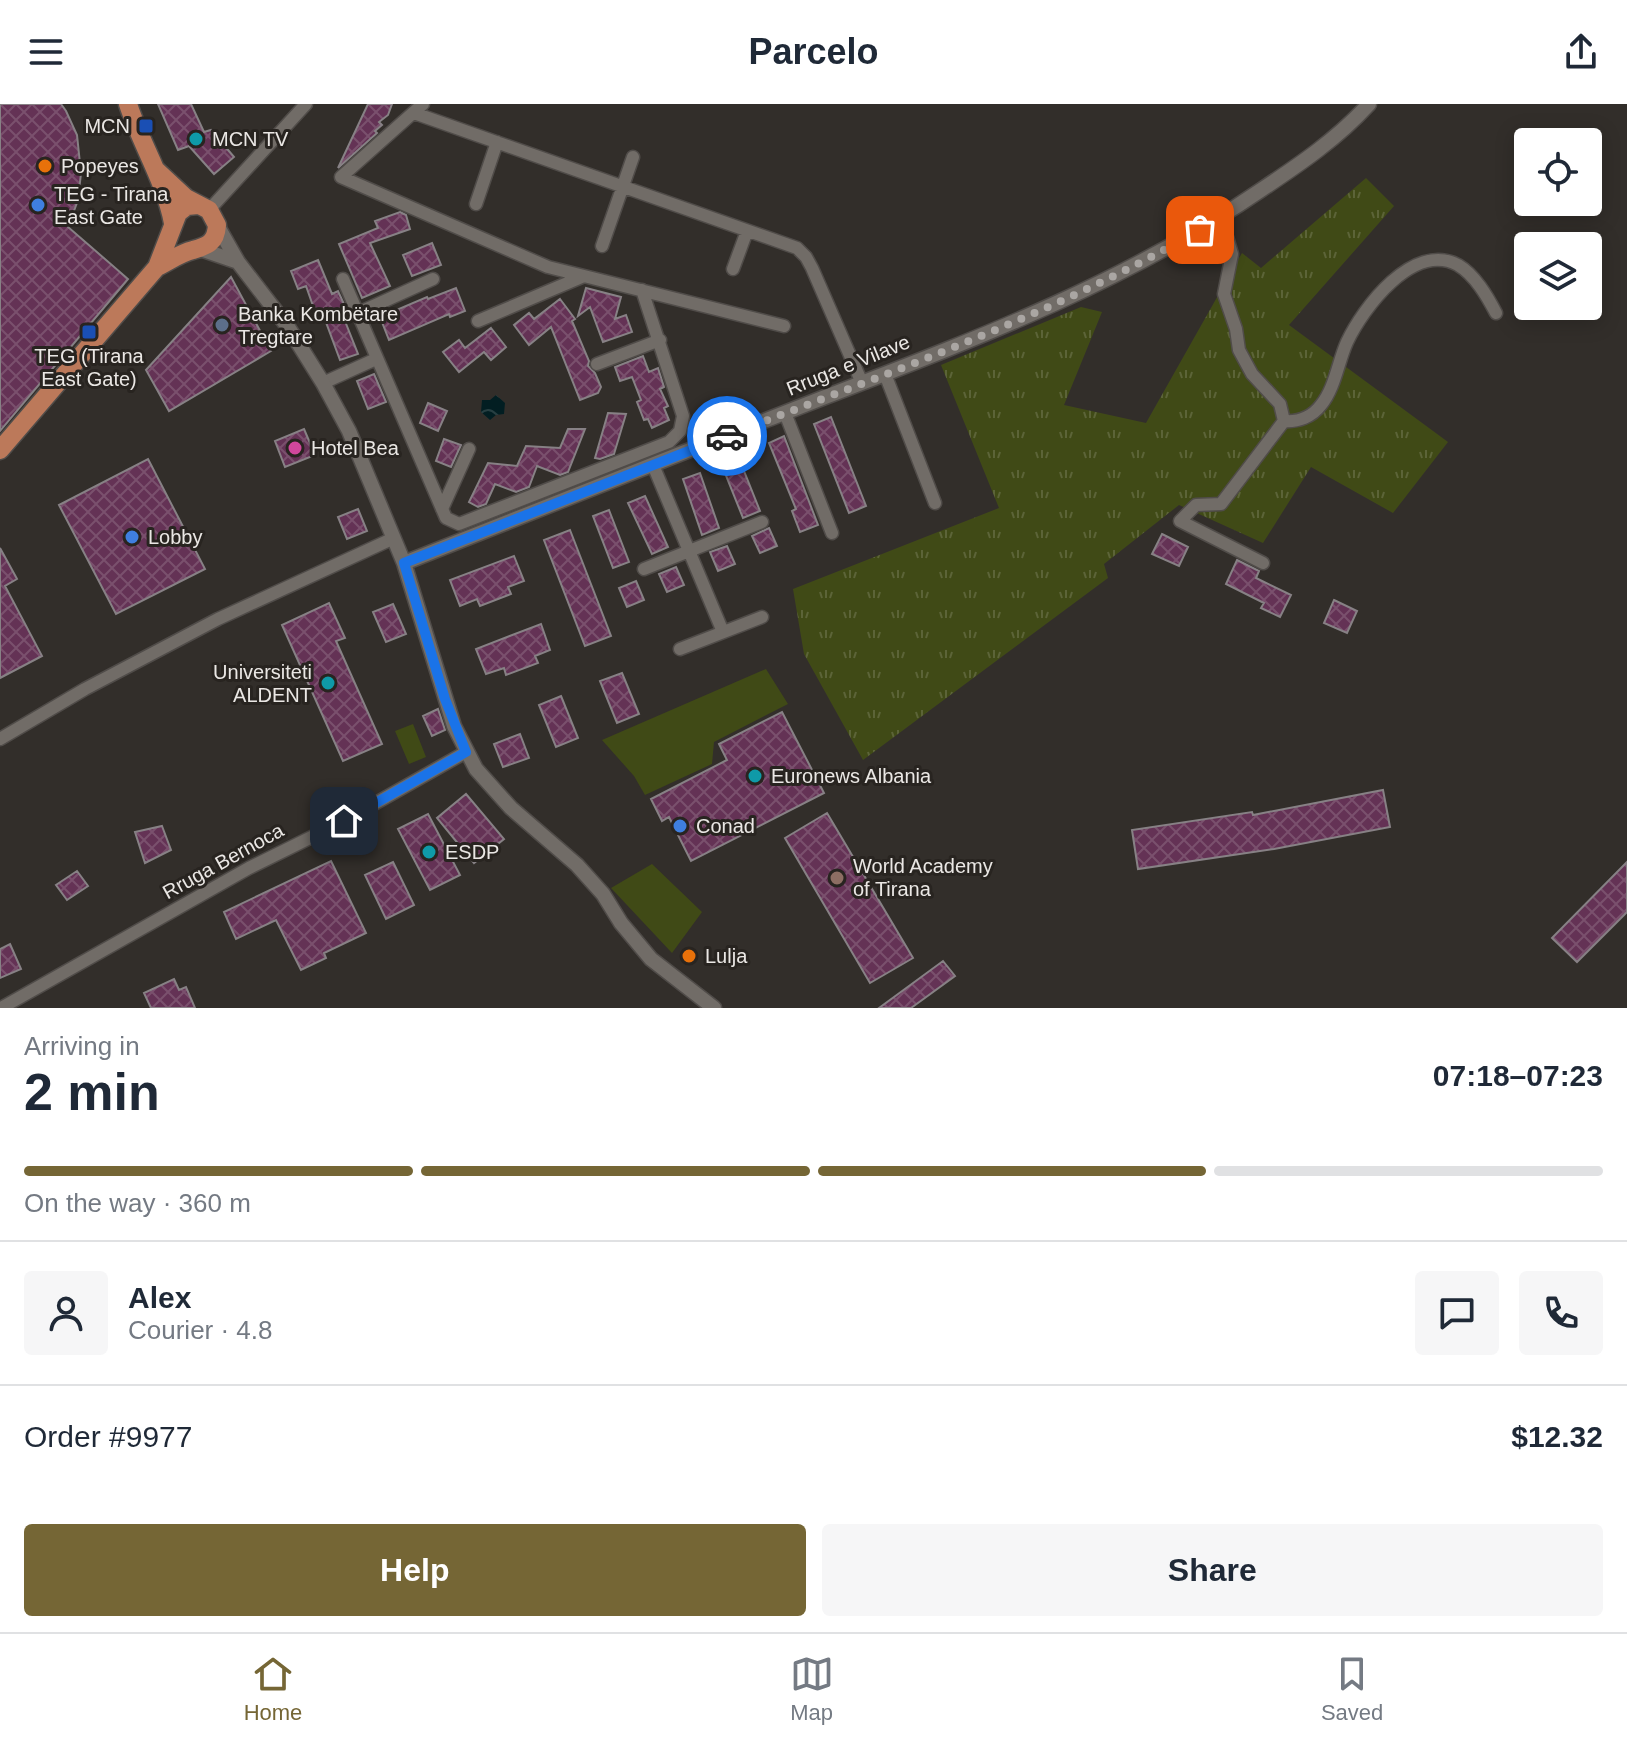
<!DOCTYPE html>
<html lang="en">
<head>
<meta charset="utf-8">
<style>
  body { margin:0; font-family:Arial,sans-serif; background:#f6f6f7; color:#1f2937; height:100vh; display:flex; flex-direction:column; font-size:30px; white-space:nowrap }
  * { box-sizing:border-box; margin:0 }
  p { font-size:26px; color:#747a83 }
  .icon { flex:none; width:44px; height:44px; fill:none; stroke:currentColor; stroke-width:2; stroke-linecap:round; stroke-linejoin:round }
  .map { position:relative; height:904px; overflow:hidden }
  .panel { display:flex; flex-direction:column; background:#fff; flex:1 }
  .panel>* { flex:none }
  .controls { position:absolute; left:1514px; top:24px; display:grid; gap:16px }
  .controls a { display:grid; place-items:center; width:88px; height:88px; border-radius:8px; background:#fff; box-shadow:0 4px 20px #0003; font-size:40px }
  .pin { position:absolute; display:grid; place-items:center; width:68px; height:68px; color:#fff; margin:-34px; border-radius:16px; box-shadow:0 4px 12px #0006 }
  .courier { position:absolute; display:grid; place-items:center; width:80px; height:80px; margin:-40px; border:6px solid #1a73e8; border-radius:50%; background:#fff; color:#222; box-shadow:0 2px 10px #0007 }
  .head em { font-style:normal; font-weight:600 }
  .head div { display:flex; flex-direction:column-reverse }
  .head { display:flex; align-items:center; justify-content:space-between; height:136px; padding:0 24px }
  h1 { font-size:52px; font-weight:600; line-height:60px }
  .bar { display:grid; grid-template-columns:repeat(4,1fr); gap:12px 8px; align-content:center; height:96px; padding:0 24px }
  .bar i { height:10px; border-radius:6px; background:#e0e1e3 }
  .bar .on { background:#756635 }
  .bar p { grid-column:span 4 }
  .line { display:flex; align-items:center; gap:20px; padding:0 24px; border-top:2px solid #e0e1e3 }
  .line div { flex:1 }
  .round { display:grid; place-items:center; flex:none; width:84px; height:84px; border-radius:8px; background:#f6f6f7 }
  .button { display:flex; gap:16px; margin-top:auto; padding:16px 24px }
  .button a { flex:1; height:92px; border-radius:8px; background:#756635; color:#fff; font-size:32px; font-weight:600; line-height:92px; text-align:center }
  .button a+a { background:#f6f6f7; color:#1f2937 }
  header { display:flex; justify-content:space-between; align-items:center; height:104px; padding:0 24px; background:#fff; font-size:36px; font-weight:600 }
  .dock { display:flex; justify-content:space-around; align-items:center; height:112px; border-top:2px solid #e0e1e3; background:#fff; font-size:22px; color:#747a83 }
  .dock a { display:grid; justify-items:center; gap:4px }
  .dock .on { color:#756635 }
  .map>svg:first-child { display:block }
  .grass { fill:url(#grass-tufts) }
  .park { fill:#404a16 }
  .water { fill:url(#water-waves) }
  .building { fill:url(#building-cross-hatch); stroke:#878185; stroke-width:2 }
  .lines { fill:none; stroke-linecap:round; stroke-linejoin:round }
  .minor-casing { stroke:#504c49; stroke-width:15 }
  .tertiary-casing { stroke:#504c49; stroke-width:17 }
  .primary-casing { stroke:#504c49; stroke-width:21 }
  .minor { stroke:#716c67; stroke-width:12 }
  .tertiary { stroke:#716c67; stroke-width:14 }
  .primary { stroke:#bc795a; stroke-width:18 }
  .done { stroke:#aaa6a3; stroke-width:8; stroke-dasharray:0 14.4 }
  .route { stroke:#1a73e8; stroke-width:10 }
  .transit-dot { fill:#1a4fb4; stroke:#282420; stroke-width:3 }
  .culture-dot { fill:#0f9aa8; stroke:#282420; stroke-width:3 }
  .food-dot { fill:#e8710a; stroke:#282420; stroke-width:3 }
  .shop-dot { fill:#3f7fe0; stroke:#282420; stroke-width:3 }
  .service-dot { fill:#5c6f8a; stroke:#282420; stroke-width:3 }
  .hotel-dot { fill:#d1479c; stroke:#282420; stroke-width:3 }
  .education-dot { fill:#8d6e63; stroke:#282420; stroke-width:3 }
  .labels { text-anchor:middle; stroke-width:6; stroke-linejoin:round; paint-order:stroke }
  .poi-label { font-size:20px; fill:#eae7e4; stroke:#282420; text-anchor:start }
  .street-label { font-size:20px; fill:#eae7e4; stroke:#282420 }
</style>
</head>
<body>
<header><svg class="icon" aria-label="menu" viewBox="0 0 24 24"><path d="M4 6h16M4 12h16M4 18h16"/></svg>Parcelo<svg class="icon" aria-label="share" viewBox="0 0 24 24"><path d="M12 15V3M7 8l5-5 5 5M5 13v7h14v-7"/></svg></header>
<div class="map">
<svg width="1627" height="904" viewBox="0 0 1627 904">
  <defs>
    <pattern id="grass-tufts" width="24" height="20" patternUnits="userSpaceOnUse" patternTransform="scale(2)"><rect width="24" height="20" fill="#404a16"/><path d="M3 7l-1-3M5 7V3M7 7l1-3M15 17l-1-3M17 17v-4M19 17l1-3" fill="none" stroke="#5c6438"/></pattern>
    <pattern id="water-waves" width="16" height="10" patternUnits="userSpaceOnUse" patternTransform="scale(2)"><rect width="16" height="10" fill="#021e22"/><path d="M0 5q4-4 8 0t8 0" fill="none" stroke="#273f42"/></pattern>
    <pattern id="building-cross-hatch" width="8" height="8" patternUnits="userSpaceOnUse" patternTransform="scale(2)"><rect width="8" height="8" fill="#643255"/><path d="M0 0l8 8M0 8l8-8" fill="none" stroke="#7a506d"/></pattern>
  </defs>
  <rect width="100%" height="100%" fill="#322e2a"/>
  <path class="grass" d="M 1366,74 L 1394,102 L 1289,221 L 1448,338 L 1393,409 L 1311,363 L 1263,439 L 1179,401 L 1104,460 L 1108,474 L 863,656 L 804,550 L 793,485 L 999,404 L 941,261 L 1081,203 L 1102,208 L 1064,301 L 1146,319 L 1242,149 L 1261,164 Z"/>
  <path class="park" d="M 766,565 L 788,600 L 714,638 L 712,660 L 645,691 L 634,672 L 602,636 Z
    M 413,620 L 426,653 L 409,660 L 395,627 Z
    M 652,760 L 702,808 L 672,849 L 611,784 Z"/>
  <path class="water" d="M 496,291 L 505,299 L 504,310 L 496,311 L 490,316 L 481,308 L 482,296 L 490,296 Z"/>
  <path class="building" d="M 0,0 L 61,0 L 66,7 L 77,31 L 81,69 L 78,96 L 68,123 L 128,175 L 0,327 Z
    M 158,0 L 191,0 L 204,28 L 211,26 L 234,53 L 214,70 L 189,42 L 178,46 Z
    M 368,0 L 392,0 L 388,11 L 379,18 L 382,21 L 375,27 L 377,29 L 338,64 Z
    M 400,108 L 406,111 L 410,125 L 370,139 L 390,182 L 362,194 L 339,140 L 378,124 L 375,117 Z
    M 432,139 L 441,161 L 412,172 L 403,151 Z
    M 318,156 L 332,190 L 338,187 L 343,198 L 346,205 L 341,207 L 358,250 L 340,256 L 324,213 L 318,216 L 306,182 L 298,185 L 291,167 Z
    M 231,173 L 271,247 L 169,307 L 146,266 Z
    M 456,184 L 465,207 L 450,213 L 449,210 L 389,236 L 380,213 L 427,193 L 428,195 Z
    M 586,184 L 621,193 L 615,215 L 626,211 L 632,228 L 603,238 L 590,203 L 578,212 Z
    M 560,195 L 575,215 L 572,217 L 589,257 L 588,262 L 595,269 L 601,283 L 598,289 L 580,296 L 551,223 L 529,241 L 514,221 L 529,209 L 534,215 Z
    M 491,224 L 506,243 L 491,256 L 484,248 L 459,268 L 443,248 L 459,236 L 465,244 Z
    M 643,252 L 649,268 L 658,264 L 664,283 L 660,285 L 668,302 L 664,304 L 669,316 L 652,324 L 648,315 L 644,316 L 637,298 L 641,296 L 632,273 L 620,277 L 615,263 Z
    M 374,270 L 386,298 L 368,305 L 357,277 Z
    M 428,299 L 447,307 L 438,327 L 420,319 Z
    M 608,309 L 626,310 L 614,350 L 600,355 L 595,354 Z
    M 831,313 L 866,402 L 849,409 L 814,320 Z
    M 304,325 L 315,351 L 285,363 L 275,337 Z
    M 568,325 L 585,325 L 568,368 L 560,371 L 537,362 L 529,383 L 516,388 L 495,380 L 486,400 L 478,403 L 469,398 L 488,359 L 517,362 L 526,342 L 560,344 Z
    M 784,332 L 818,421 L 800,428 L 792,407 L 796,405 L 769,339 Z
    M 444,335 L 461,341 L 451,363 L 436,357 Z
    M 738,352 L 760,407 L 743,414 L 721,359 Z
    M 148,355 L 205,465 L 116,510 L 59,401 Z
    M 700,369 L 719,424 L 702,431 L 683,375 Z
    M 645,392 L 668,443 L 652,450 L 628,399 Z
    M 358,405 L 367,427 L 347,435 L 338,413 Z
    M 609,406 L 629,458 L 613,464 L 593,412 Z
    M 769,424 L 777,442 L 760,449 L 752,432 Z
    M 570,426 L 611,532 L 585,542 L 544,436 Z
    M 1162,430 L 1188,443 L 1179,462 L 1152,450 Z
    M 727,442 L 735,460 L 718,467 L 710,448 Z
    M 0,444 L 17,475 L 5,482 L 42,552 L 0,574 Z
    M 514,452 L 524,477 L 508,483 L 511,490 L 480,502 L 477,495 L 460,502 L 450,476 Z
    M 1237,456 L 1259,467 L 1256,474 L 1291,491 L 1280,513 L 1261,504 L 1264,499 L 1226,480 Z
    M 676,463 L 684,481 L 667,488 L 659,470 Z
    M 636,477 L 644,496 L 627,503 L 619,484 Z
    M 1334,496 L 1357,507 L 1347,529 L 1324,519 Z
    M 329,499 L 345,534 L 336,537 L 382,640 L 343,657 L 282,521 Z
    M 393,500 L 406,530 L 386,538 L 373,508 Z
    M 541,520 L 550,546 L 535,552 L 538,559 L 506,571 L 504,564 L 486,570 L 476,545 Z
    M 622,569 L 639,610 L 617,619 L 600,577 Z
    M 561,592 L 578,634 L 556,643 L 539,601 Z
    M 438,605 L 445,626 L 432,632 L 423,612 Z
    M 782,608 L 824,689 L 691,757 L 669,713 L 662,717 L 651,695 L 727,656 L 719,640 Z
    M 520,630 L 529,654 L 503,663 L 494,640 Z
    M 1383,686 L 1390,723 L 1274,745 L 1138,765 L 1132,726 L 1252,708 L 1253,711 Z
    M 466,690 L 504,735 L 474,759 L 437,714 Z
    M 827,709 L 913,854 L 870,879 L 785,734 Z
    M 428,710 L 460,771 L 430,786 L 398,725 Z
    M 162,722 L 171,746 L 145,759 L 135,728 Z
    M 331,757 L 366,829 L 324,849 L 326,854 L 301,866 L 276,816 L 236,835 L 224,808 Z
    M 393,758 L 414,801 L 386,815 L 365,771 Z
    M 1627,758 L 1627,808 L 1577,858 L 1552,834 Z
    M 77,767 L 88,782 L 67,796 L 56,781 Z
    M 10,840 L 21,865 L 0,874 L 0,845 Z
    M 943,857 L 955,872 L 911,904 L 879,904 Z
    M 174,875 L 179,886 L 186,883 L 195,904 L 151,904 L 144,889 Z"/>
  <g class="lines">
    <g class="minor-casing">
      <path id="minor" d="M 423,0 L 341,73 L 548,163 L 784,222
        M 414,9 L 797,144 L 806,153 L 812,164 L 862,279
        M 476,100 L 497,38
        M 209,106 L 306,0
        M 1217,116 L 1227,133 L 1232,150 L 1224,190 L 1236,225 L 1239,246 L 1252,270 L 1280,300 L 1284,317 L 1221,400 L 1196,401 L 1180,417 L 1263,459
        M 602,142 L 633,53
        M 733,165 L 747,127
        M 343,175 L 446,414 L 459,420 L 669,338 L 680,327 L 683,312 L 642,186
        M 358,209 L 433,175
        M 478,217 L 584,172
        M 597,260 L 660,236
        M 885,270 L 935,399
        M 323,279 L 376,255
        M 785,309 L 832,429
        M 1284,317 C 1298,318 1312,313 1321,301 C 1335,284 1338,258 1347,238 C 1363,204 1413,137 1458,161 C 1475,171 1487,192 1496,209
        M 653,361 L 723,528
        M 442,405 L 469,345
        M 644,465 L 762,418
        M 680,545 L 762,513
        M 0,635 L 85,585 L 218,515 L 394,434
        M 1,904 L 249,764 L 344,717 L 466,648"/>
    </g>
    <g class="tertiary-casing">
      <path id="tertiary" d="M 217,121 L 238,158 L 288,223 L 323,279 L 349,327 L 404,459 L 454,622 L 476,665 L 511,704 L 577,761 L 603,790 L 621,819 L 651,855 L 714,904
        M 200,145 L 238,158
        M 404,459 C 543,404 681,349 820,295 C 973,236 1125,179 1261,86 C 1300,60 1337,35 1369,0"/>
    </g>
    <g class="primary-casing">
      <path id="primary" d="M 128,0 C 141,40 165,77 173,119
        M 156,66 L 186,94 L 209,106 L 217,121 C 216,139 207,142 193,146 C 180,149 168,158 157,163
        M 0,346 L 157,163 L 178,109 L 187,102 L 198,101"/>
    </g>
    <use href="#minor" class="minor"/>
    <use href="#tertiary" class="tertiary"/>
    <use href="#primary" class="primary"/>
  </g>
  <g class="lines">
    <path class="done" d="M 727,332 C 887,269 1051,212 1200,126"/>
    <path class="route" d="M 344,717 L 466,648 L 445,595 L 404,459 L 727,332"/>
  </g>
  <g class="transit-dot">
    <rect x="138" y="14" width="16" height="16" rx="4"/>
    <rect x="81" y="220" width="16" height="16" rx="4"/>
  </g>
  <g class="culture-dot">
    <circle cx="196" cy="35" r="8"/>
    <circle cx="328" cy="579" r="8"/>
    <circle cx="755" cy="672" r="8"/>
    <circle cx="429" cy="748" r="8"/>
  </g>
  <g class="food-dot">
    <circle cx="45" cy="62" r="8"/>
    <circle cx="689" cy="852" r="8"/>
  </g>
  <g class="shop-dot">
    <circle cx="38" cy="101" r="8"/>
    <circle cx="132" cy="433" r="8"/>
    <circle cx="680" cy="722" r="8"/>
  </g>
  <circle class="service-dot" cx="222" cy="221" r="8"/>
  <circle class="hotel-dot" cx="295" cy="344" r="8"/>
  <circle class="education-dot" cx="837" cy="774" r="8"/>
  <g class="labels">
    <g class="poi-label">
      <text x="130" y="29" text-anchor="end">MCN</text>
      <text x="212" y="42">MCN TV</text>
      <text x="61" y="69">Popeyes</text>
      <text x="54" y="97">TEG - Tirana<tspan x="54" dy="23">East Gate</tspan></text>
      <text x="238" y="217">Banka Kombëtare<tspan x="238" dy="23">Tregtare</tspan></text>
      <text x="89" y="259" text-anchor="middle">TEG (Tirana<tspan x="89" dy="23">East Gate)</tspan></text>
      <text x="311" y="351">Hotel Bea</text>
      <text x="148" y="440">Lobby</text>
      <text x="312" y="575" text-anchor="end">Universiteti<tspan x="312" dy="23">ALDENT</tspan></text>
      <text x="771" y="679">Euronews Albania</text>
      <text x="696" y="729">Conad</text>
      <text x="445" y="755">ESDP</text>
      <text x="853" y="769">World Academy<tspan x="853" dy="23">of Tirana</tspan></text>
      <text x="705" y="859">Lulja</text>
    </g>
    <g class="street-label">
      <text transform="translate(848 261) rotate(-22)" y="7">Rruga e Vilave</text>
      <text transform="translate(223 757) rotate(-29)" y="7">Rruga Bernoca</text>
    </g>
  </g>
</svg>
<div class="controls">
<a><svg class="icon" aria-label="locate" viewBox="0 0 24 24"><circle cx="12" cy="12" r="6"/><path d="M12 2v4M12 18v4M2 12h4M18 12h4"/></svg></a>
<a><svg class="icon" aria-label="layers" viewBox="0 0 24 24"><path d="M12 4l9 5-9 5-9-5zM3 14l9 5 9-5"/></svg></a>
</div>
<div class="pin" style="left:1200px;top:126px;background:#ea580c"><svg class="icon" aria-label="bag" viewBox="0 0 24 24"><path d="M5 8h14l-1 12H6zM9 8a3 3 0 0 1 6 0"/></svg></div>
<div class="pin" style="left:344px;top:717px;background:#1f2937"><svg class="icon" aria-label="home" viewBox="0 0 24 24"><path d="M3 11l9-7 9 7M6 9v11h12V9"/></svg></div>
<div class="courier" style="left:727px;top:332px"><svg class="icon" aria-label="car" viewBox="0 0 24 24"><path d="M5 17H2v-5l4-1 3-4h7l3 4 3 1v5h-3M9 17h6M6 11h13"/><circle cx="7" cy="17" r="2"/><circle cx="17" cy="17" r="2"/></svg></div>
</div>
<section class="panel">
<div class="head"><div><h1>2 min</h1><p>Arriving in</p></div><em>07:18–07:23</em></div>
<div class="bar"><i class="on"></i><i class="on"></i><i class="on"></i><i></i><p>On the way · 360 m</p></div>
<div class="line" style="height:144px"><a class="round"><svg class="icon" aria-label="person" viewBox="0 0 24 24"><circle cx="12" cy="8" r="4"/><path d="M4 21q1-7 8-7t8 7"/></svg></a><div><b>Alex</b><p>Courier · 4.8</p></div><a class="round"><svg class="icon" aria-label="chat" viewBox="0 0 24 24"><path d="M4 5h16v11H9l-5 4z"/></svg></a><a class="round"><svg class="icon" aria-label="phone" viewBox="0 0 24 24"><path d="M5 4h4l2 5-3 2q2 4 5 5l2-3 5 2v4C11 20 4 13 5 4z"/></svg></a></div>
<div class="line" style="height:104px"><div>Order #9977</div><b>$12.32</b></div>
<div class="button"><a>Help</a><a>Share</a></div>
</section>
<nav class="dock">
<a class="on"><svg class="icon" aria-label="home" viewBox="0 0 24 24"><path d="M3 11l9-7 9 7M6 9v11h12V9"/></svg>Home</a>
<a><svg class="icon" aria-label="map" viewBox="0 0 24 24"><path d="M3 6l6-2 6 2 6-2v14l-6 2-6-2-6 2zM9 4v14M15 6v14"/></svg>Map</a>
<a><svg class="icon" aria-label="saved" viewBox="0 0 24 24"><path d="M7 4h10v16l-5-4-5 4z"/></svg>Saved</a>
</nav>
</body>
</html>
